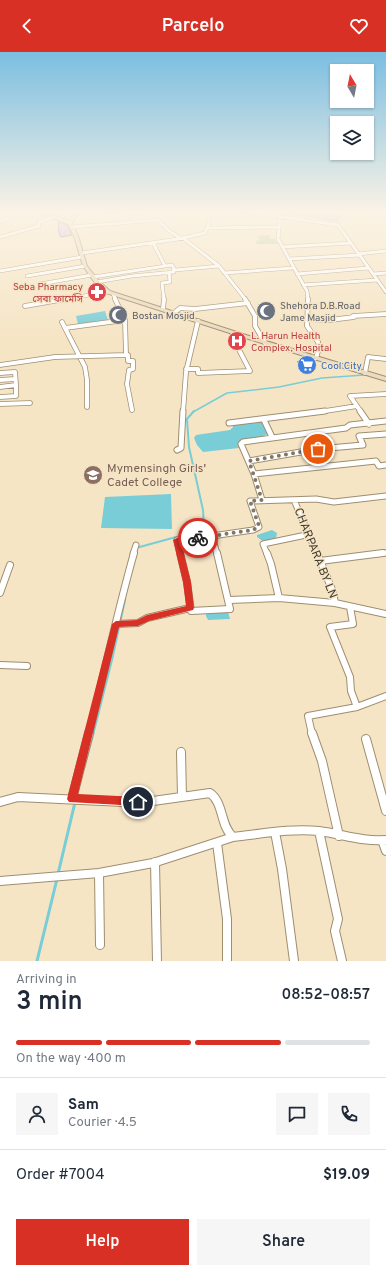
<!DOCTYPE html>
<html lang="en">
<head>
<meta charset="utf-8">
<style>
  body { margin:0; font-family:Overpass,"Noto Sans Bengali",sans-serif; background:#f6f6f7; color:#1f2937; height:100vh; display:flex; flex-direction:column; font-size:15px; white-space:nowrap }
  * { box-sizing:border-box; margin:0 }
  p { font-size:13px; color:#747a83 }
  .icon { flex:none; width:22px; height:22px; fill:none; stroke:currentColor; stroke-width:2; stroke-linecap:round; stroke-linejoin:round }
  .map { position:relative; height:909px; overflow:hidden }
  .details { display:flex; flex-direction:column; background:#fff; flex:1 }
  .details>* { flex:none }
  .needle { width:26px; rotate:350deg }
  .tools { position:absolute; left:330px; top:12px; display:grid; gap:8px }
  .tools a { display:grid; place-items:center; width:44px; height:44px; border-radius:0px; background:#fff; box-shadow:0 1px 3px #0004; font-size:20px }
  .pin { position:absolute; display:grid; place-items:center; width:34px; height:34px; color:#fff; margin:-17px; border:2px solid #fff; border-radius:50%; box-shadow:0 1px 4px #0007 }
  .courier { position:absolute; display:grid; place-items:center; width:40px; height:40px; margin:-20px; border:3px solid #d93025; border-radius:50%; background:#fff; color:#222; box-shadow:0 1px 5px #0007 }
  .head em { font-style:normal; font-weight:600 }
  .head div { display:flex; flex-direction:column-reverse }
  .head { display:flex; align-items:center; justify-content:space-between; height:68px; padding:0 16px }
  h1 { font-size:26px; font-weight:600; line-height:30px }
  .bar { display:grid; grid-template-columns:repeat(4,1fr); gap:6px 4px; align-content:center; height:48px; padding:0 16px }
  .bar i { height:5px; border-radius:3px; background:#e0e1e3 }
  .bar .selected { background:#d93025 }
  .bar p { grid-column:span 4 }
  .line { display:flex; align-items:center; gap:10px; padding:0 16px; border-top:1px solid #e0e1e3 }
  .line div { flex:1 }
  .round { display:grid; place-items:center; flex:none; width:42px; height:42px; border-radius:0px; background:#f6f6f7 }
  .button { display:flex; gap:8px; margin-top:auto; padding:8px 16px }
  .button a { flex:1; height:46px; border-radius:0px; background:#d93025; color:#fff; font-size:16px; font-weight:600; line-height:46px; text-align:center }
  .button a+a { background:#f6f6f7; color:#1f2937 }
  header { display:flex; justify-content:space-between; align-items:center; height:52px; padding:0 16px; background:#d93025; color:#fff; font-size:18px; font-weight:600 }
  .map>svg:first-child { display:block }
  .green { fill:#bfcda1 }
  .water { fill:#78cdd6 }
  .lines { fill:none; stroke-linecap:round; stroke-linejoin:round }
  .stream-far3 { stroke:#78cdd6; stroke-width:1.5 }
  .stream-far2 { stroke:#78cdd6; stroke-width:2 }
  .stream-far1 { stroke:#78cdd6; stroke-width:2.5 }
  .stream { stroke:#78cdd6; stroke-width:3 }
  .building { fill:#cfb4ec; stroke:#7c6e8b }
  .minor-far4-casing { stroke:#9e8e70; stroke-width:4 }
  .minor-far3-casing { stroke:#9e8e70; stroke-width:5.5 }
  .minor-far2-casing { stroke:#9e8e70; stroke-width:7 }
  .minor-far1-casing { stroke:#9e8e70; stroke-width:8 }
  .minor-casing { stroke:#9e8e70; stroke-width:10 }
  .secondary-casing { stroke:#9e8e70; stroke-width:2 }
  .minor-far4 { stroke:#fff; stroke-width:3 }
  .minor-far3 { stroke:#fff; stroke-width:4 }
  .minor-far2 { stroke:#fff; stroke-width:5 }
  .minor-far1 { stroke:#fff; stroke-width:6 }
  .minor { stroke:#fff; stroke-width:8 }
  .secondary { fill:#ebdbbf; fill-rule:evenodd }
  .rail { stroke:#796f5c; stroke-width:1; stroke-dasharray:1 2.5; stroke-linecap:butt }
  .route { fill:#d93025 }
  .done { stroke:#827764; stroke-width:4; stroke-dasharray:0 7.2 }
  .labels { text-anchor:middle; stroke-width:3; stroke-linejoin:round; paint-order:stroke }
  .far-health-label { font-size:10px; fill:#be3a42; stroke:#f6e5c5; text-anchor:end }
  .far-worship-label { font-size:10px; fill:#5b616d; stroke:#f6e5c5; text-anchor:start }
  .far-shop-label { font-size:10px; fill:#366cbe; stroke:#f6e5c5; text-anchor:start }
  .education-label { font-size:12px; fill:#785e54; stroke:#f6e5c5; text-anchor:start }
  .street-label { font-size:12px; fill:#433c2f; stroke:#f6e5c5 }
</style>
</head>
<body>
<header><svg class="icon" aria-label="back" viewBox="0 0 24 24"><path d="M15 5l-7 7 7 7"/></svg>Parcelo<svg class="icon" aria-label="heart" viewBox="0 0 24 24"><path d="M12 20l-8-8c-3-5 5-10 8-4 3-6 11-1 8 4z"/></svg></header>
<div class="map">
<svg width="386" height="909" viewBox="0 0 386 909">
  <rect width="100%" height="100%" fill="#f6e5c5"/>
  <path class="green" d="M 269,183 L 271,187 L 275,187 L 278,192 L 257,192 L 255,189 L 260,188 L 257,184 Z"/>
  <path class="water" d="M 267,159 L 308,159 L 341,164 L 338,170 Z
    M 105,259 L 108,268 L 78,272 L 76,264 Z
    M 259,369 L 262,370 L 268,380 L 268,382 L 257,386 L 242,390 L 239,396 L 203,400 L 197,393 L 194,386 L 196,383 L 230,378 L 233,375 L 233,372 Z
    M 171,442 L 172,477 L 101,476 L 105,445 Z
    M 272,478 L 277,481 L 276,487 L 264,490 L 257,485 L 257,483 Z
    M 206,560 L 228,560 L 230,567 L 208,568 L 206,564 Z"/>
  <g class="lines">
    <path class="stream-far3" d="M 193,360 L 227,341 L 279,335 L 322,326 L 364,323"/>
    <path class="stream-far2" d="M 136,496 L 187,482 L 204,475 L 203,458 L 189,395 L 187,367 L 194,359"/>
    <path class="stream-far1" d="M 93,682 L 112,607 L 125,547"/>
    <path class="stream" d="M 84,715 L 93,681
      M 58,822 L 81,725
      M 37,909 L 57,827"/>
  </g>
  <path class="building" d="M 58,170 L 67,173 L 72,183 L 61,185 L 59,181 Z
    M 304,306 L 314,310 L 309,315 L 297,310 Z"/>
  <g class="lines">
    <g class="minor-far4-casing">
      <path id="minor-far4" d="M 97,159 L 140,161 L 149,159
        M 238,159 L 338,173 L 386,240
        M 280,165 L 278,187 L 307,239 L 308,248
        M 0,170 L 25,159
        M 72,175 L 158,168 L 168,178 L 180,186
        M 208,176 L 278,175
        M 0,185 L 39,174 L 39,170 L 55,165
        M 183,186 L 219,214 L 246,248
        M 153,191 L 165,214
        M 282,195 L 351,191
        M 82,201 L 178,187 L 205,181 L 209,171 L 209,159
        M 358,202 L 386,199
        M 289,207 L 360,203
        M 0,219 L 82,205
        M 224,221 L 293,216
        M 297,222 L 368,216
        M 373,222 L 386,221
        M 27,224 L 85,214
        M 93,225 L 172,213 L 175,218 L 219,214
        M 97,230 L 132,224 L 174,220 L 173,218 L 175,218
        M 40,232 L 92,223
        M 303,233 L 377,228
        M 113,242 L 116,248
        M 59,248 L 108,240
        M 164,248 L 162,231 L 170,230 L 169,220"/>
    </g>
    <g class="minor-far3-casing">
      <path id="minor-far3" d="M 245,247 L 255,264 L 255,274 L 265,291
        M 308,247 L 307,274 L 318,290 L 319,296 L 316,306
        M 25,254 L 65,247
        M 163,257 L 164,247
        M 174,261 L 180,256 L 195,257 L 248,251
        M 307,267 L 330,268 L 354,265 L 353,264 L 386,262
        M 62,270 L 65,276 L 125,268
        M 65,276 L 85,315 L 87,328 L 87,355
        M 126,303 L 128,303 L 128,309 L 133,309 L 133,317 L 129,318 L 127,332 L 132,358
        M 0,313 L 55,305 L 126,303 L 125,268 L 115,247
        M 186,317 L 198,317 L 198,321 L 250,319 L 234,288 L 238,282
        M 0,321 L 15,320 L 16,333 L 0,335
        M 365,321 L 368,305 L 386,307
        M 0,328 L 15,327
        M 0,345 L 16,344 L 16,333
        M 0,352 L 30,351
        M 183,360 L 186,320 L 198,269
        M 319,360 L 357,354
        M 361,360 L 350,344 L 386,342"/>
    </g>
    <g class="minor-far2-casing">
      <path id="minor-far2" d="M 360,359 L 369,372
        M 264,368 L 272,385
        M 229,371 L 325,359
        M 177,398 L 181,396 L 183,359
        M 249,409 L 318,397 L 363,393 L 359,384 L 386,382
        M 254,422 L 376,409 L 379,414 L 386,413
        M 262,448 L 254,422 L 241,392 L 243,390 L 346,376 L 350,373 L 386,369
        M 294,448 L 317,502
        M 212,484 L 217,502
        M 212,484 L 253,478 L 259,475 L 250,449 L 316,447 L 334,450 L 386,444
        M 133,502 L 136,493
        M 180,502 L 177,488 L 212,484
        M 267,502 L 263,492 L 306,483
        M 375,502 L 386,501"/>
    </g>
    <g class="minor-far1-casing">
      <path id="minor-far1" d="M 180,501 L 187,530 L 191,559 L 230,557 L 217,501
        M 267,501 L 271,512 L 279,546
        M 317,501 L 333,540 L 335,551 L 386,562
        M 320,509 L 383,501
        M 0,541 L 10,513
        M 229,548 L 279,546 L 335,551
        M 116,572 L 138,571 L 147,566 L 190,556
        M 0,613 L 27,614
        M 357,655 L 386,644
        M 89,682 C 104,622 117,561 134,501
        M 312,682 L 308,664 L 357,655 L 351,639 L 350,625 L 330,575 L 353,572 L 350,555"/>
    </g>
    <g class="minor-casing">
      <path id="minor" d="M 312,681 L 322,709 L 339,784
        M 366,687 L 386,759
        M 181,700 L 182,745
        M 72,747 L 89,681
        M 0,750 L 18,745 L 123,750 L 153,749 L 210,741 C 224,751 220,774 233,785 C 261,782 291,776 319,779 C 342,782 363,790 386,788
        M 319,779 L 338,867 L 335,879 L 342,909
        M 275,780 L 282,817 L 294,909
        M 382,788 L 386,799
        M 217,791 L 227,867 L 227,909
        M 155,810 L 157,909
        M 99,821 L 100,893
        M 0,829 L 99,821 L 153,811 L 233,785"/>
    </g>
    <g class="secondary-casing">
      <path id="secondary" d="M 35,159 L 41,159 L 69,169 L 76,159 L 80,159 L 72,171 L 78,184 L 87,214 L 99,229 L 110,239 L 246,283 L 386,325 L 386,329 L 242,285 L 106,241 L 95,231 L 83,214 L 74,184 L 68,172 Z"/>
    </g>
    <use href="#minor-far4" class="minor-far4"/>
    <use href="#minor-far3" class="minor-far3"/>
    <use href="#minor-far2" class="minor-far2"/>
    <use href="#minor-far1" class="minor-far1"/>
    <use href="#minor" class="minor"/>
    <use href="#secondary" class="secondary"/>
    <path class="rail" d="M 371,159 L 386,161"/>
  </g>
  <linearGradient id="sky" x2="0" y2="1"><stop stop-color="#7bbee1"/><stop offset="0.56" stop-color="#fbf3e5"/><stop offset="1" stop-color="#fbf3e5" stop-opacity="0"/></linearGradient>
  <rect width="386" height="286" fill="url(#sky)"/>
  <path class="route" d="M 198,483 L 200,484 L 200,487 L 181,490 L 191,530 L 194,556 L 193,558 L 149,569 L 138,574 L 119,575 L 78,742 L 138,745 L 141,746 L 142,750 L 141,753 L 138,754 L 69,750 L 67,747 L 112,572 L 116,569 L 137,568 L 147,563 L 186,554 L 183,530 L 173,488 L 177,486 Z"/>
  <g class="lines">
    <path class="done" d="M 198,486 L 253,478 L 259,474 L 250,449 L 262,448 L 249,409 L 318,397"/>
  </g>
  <defs>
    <g id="pharmacy-disc" transform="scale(1)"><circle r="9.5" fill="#e0444e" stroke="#f6e5c5"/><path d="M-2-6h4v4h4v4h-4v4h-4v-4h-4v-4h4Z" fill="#fff"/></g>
    <g id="mosque-disc" transform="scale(1)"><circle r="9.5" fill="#6b7280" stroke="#f6e5c5"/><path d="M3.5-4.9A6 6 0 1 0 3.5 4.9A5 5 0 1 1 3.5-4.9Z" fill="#fff"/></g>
    <g id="hospital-disc" transform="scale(1)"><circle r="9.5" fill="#e0444e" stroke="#f6e5c5"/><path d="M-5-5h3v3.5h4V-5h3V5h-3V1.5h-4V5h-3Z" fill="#fff"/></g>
    <g id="supermarket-disc" transform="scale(1)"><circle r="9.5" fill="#3f7fe0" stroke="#f6e5c5"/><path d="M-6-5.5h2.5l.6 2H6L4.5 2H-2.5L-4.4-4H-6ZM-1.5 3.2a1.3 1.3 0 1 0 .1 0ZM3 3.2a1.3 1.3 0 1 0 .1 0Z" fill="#fff"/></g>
    <g id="university-disc" transform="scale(1)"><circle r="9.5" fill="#8d6e63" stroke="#f6e5c5"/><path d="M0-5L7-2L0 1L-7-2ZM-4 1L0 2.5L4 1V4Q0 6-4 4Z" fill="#fff"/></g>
  </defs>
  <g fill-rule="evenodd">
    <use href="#pharmacy-disc" x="97" y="240"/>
    <use href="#mosque-disc" x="266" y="259"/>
    <use href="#mosque-disc" x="118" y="263"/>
    <use href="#hospital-disc" x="237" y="289"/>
    <use href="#supermarket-disc" x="307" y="313"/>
    <use href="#university-disc" x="93" y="423"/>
  </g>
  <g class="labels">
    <g class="far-health-label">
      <text x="83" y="238">Seba Pharmacy<tspan x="83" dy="12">সেবা ফার্মেসি</tspan></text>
      <text x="251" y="287" text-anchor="start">L. Harun Health<tspan x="251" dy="12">Complex, Hospital</tspan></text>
    </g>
    <g class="far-worship-label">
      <text x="280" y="257">Shehora D.B.Road<tspan x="280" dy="12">Jame Masjid</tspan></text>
      <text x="132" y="267">Bostan Mosjid</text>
    </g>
    <g class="far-shop-label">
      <text x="321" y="317">Cool City</text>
    </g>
    <g class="education-label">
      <text x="107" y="420">Mymensingh Girls'<tspan x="107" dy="14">Cadet College</tspan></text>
    </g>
    <g class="street-label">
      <text transform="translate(316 501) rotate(68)" y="4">CHARPARA BY LN</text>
    </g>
  </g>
</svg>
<div class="tools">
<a><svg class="needle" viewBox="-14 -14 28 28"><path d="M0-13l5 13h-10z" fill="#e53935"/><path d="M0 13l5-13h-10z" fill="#747a83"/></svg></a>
<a><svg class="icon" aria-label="layers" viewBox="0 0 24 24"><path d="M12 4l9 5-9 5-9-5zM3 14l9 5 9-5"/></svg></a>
</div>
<div class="pin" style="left:318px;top:397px;background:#ea580c"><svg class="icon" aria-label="bag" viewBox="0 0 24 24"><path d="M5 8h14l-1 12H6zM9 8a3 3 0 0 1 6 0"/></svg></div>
<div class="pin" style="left:138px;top:750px;background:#1f2937"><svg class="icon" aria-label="home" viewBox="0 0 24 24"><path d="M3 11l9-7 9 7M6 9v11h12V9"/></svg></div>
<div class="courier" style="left:198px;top:486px"><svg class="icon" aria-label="bike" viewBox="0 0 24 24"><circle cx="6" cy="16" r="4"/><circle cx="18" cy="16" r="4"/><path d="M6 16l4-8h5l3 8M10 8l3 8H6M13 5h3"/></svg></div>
</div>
<section class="details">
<div class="head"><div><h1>3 min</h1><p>Arriving in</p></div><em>08:52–08:57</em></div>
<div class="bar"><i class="selected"></i><i class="selected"></i><i class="selected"></i><i></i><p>On the way · 400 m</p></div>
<div class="line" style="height:72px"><a class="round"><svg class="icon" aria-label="person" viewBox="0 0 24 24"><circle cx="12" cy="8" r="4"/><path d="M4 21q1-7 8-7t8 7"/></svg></a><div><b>Sam</b><p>Courier · 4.5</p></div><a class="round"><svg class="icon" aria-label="chat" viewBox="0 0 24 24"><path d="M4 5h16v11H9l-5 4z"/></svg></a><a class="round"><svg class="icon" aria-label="phone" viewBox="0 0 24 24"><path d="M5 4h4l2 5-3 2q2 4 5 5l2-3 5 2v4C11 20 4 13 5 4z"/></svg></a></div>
<div class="line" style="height:52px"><div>Order #7004</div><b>$19.09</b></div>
<div class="button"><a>Help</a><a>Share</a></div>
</section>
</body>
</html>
